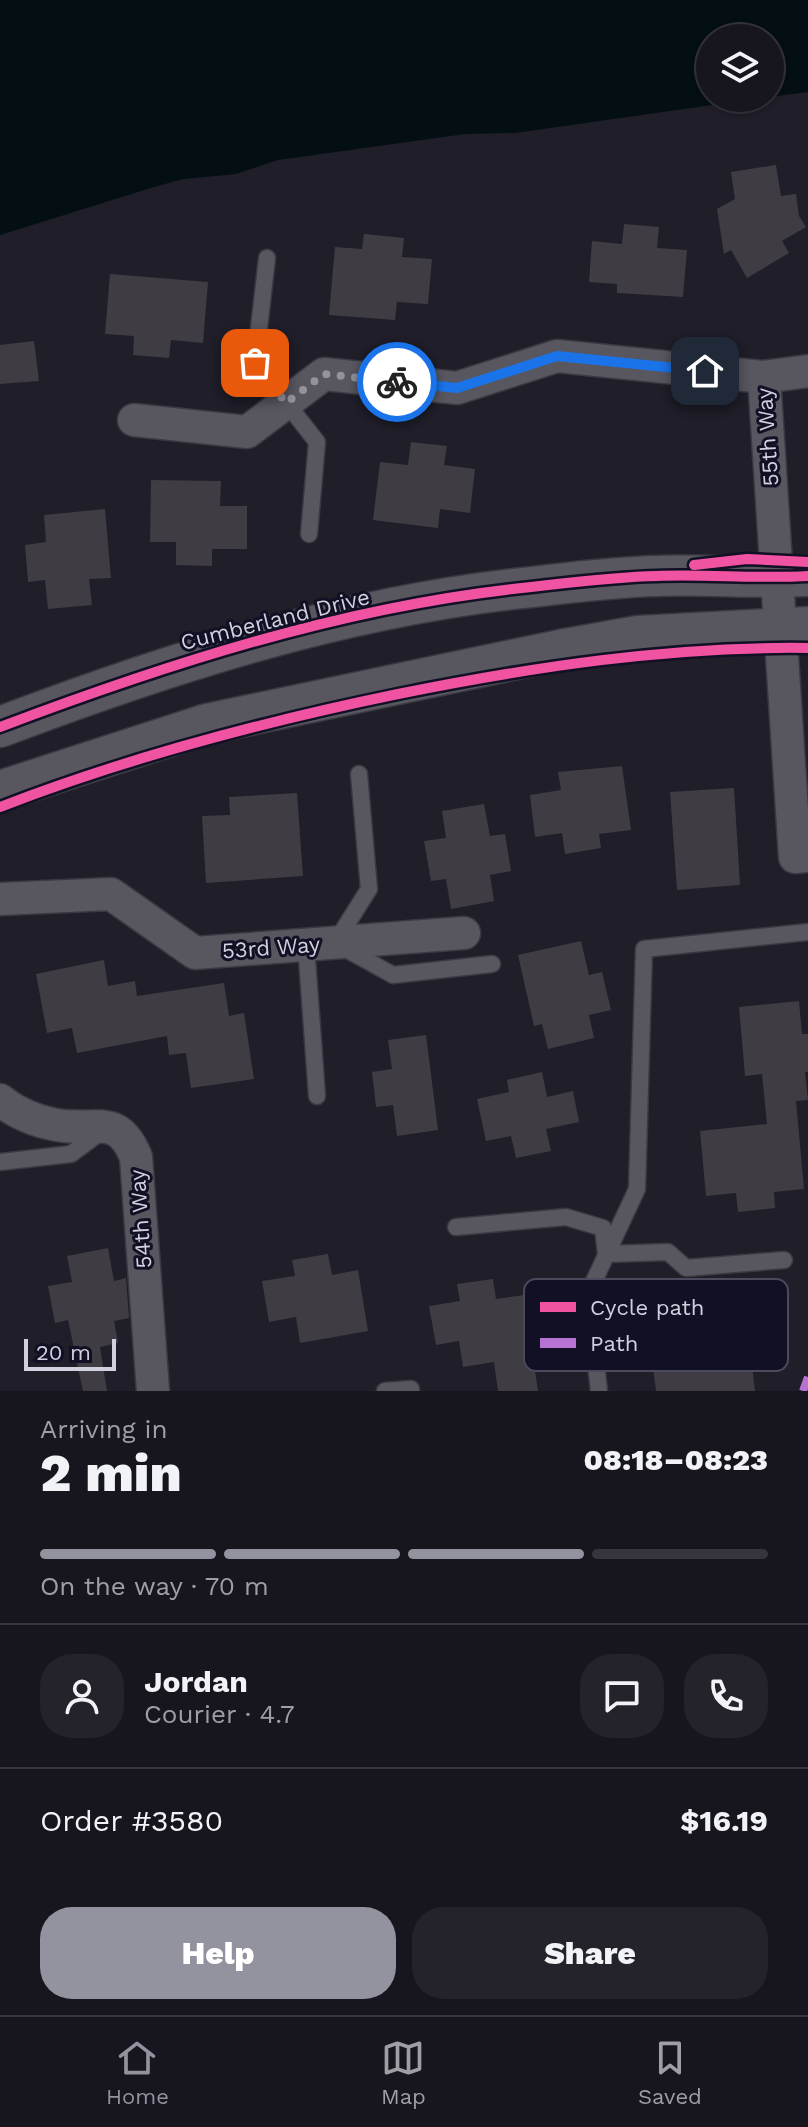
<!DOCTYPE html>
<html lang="en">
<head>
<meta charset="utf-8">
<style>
  body { margin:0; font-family:"Work Sans",sans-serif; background:#24232c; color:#f1f3f6; height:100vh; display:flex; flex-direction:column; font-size:30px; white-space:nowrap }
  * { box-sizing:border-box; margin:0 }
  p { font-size:26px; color:#9e9fa4 }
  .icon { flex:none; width:44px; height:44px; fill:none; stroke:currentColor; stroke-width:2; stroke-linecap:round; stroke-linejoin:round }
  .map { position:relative; height:1391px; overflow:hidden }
  .details { display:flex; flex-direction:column; background:#17161f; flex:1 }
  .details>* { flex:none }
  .controls { position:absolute; left:696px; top:24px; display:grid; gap:16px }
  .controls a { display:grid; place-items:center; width:88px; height:88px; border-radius:50%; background:#17161f; box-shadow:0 2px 6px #0004,0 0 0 2px #36353d; font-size:40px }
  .scale { position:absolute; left:24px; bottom:20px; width:92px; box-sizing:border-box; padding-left:8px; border:4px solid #d1d0df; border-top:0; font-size:22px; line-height:28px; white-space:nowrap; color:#d1d0df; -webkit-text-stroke:6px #121024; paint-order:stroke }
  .pin { position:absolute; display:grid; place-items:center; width:68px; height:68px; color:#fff; margin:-34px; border-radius:16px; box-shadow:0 4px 12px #0006 }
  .courier { position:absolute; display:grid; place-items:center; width:80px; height:80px; margin:-40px; border:6px solid #1a73e8; border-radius:50%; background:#fff; color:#222; box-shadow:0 2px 10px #0007 }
  .headline em { font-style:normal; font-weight:800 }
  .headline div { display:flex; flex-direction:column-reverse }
  .headline { display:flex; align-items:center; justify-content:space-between; height:136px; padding:0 40px }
  h1 { font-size:52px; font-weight:800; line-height:60px }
  .bar { display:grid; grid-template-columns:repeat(4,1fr); gap:12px 8px; align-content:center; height:96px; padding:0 40px }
  .bar i { height:10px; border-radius:6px; background:#36353d }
  .bar .current { background:#93929f }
  .bar p { grid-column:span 4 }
  .line { display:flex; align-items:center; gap:20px; padding:0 40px; border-top:2px solid #36353d }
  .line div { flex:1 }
  .round { display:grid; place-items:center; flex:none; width:84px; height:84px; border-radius:32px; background:#24232c }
  .action { display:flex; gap:16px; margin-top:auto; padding:16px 40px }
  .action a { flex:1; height:92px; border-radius:32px; background:#93929f; color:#fff; font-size:32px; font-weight:800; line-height:92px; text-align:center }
  .action a+a { background:#24232c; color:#f1f3f6 }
  .dock { display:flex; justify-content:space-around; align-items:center; height:112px; border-top:2px solid #36353d; background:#17161f; font-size:22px; color:#9e9fa4 }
  .dock a { display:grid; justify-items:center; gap:4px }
  .dock .current { color:#93929f }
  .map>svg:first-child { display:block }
  .water { fill:#040f13 }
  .building { fill:#403c43 }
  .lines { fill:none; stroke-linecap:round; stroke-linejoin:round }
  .service-casing { stroke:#393942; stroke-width:19 }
  .minor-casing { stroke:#393942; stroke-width:35 }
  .tertiary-casing { stroke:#393942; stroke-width:43 }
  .service { stroke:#585760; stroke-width:16 }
  .minor { stroke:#585760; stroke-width:32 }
  .tertiary { stroke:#585760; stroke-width:40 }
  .quiet { stroke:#b673d3; stroke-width:8; stroke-dasharray:16 8; stroke-linecap:butt }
  .cycleway-casing { stroke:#121024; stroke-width:15 }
  .cycleway { stroke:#f153a3; stroke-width:10 }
  .done { stroke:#93929f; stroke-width:8; stroke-dasharray:0 14.4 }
  .route { stroke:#1a73e8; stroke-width:10 }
  .labels { text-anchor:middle; stroke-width:6; stroke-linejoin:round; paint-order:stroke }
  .street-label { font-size:22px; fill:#d1d0df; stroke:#121024 }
  .key { fill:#121024; stroke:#4b4a5c; stroke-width:2 }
  .key-label { font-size:22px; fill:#d1d0df }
</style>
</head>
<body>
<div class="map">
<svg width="808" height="1391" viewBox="0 0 808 1391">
  <rect width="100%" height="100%" fill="#1f1e29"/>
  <path class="water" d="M 0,0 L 808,0 L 808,92 L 770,97 L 770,38 L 710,38 L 710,98 L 761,98 L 515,133 L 465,134 L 278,160 L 236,174 L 183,179 L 154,187 L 0,235 Z"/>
  <path class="building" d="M 776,165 L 781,196 L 796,194 L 799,216 L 806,227 L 782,241 L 789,253 L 747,278 L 731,250 L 724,254 L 717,209 L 735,199 L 731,172 Z
    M 624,224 L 659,227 L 657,248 L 687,250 L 683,297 L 617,293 L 617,284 L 589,282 L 592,241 L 622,244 Z
    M 364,234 L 404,238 L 402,257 L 432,259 L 428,304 L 397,302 L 395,320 L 329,315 L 335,247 L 362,249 Z
    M 110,274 L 208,282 L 203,343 L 171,340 L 169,358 L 133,355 L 134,336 L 105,334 Z
    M 34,341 L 39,381 L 0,384 L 0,345 Z
    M 411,442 L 447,446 L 444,465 L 475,469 L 470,513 L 440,509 L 438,528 L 373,520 L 380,462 L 408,465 Z
    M 151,480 L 221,481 L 220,506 L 247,506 L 247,549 L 212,549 L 212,566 L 176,565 L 176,542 L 150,542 Z
    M 105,509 L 111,578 L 89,579 L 92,605 L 48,609 L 45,580 L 28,582 L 25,545 L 46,542 L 44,515 Z
    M 622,766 L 631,830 L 599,834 L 601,848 L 565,854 L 562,833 L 535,837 L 530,795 L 561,790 L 558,772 Z
    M 734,788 L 740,885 L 677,890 L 670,792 Z
    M 297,793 L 303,876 L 206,883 L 202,816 L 230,815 L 229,797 Z
    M 484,804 L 490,836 L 505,834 L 511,871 L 490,875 L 494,901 L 451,909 L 446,879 L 431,881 L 424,841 L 446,838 L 442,811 Z
    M 581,941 L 589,975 L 602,972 L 611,1010 L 589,1015 L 594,1038 L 548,1049 L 542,1024 L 534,1026 L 518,955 Z
    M 104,960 L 108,986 L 135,981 L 137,996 L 224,983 L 229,1016 L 244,1013 L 254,1079 L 191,1088 L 186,1053 L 169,1055 L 167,1036 L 77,1053 L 72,1028 L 47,1033 L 36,974 Z
    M 799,1001 L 802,1034 L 808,1034 L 808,1072 L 805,1072 L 808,1100 L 796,1101 L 804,1189 L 774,1192 L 775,1208 L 738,1212 L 736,1193 L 706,1196 L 700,1131 L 767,1124 L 762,1074 L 745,1076 L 739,1007 Z
    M 426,1035 L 438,1130 L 397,1136 L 393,1105 L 376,1107 L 372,1072 L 392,1069 L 388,1040 Z
    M 542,1072 L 547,1097 L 573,1091 L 579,1122 L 546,1129 L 551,1151 L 516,1158 L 511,1136 L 486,1141 L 477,1099 L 509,1092 L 507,1080 Z
    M 108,1248 L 114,1281 L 126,1278 L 129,1318 L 114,1321 L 118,1343 L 100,1347 L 107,1391 L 83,1391 L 68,1320 L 55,1323 L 48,1286 L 72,1282 L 67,1256 Z
    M 328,1254 L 332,1275 L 358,1270 L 368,1331 L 300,1343 L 296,1317 L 269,1322 L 262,1281 L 295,1276 L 292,1260 Z
    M 493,1279 L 496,1299 L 524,1295 L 538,1391 L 498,1391 L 494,1362 L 463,1367 L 459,1341 L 436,1345 L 429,1306 L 460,1301 L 457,1284 Z
    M 748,1330 L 755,1391 L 656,1391 L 652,1360 L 684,1356 L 682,1337 Z"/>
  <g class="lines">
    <g class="service-casing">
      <path id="service" d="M 267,258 L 255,363 L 317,442 L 309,534
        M 359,774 L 369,889 L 335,943 L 393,975 L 492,964
        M 306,945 L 317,1096
        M 0,1162 L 71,1154 L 102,1131
        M 456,1227 L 566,1217 L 603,1228 L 606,1254 L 668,1252 L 686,1268 L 784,1260
        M 385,1391 L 411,1389
        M 599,1391 L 588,1294 L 637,1189 L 644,949 L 808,932"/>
    </g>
    <g class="minor-casing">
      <path id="minor" d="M 764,377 L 795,857 L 808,856
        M 134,420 L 247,432 L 324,374 L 457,388 L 557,356 L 764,377 L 808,371
        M 0,899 L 111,894 L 195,953 L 464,933
        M 0,1100 C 19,1115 40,1123 64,1126 C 101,1129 119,1116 136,1157 L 153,1391"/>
    </g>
    <g class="tertiary-casing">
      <path id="tertiary" d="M 0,727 C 164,665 337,609 513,589 C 560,584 609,577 657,576 C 707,574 758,579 808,576
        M 0,791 L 207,724 L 560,650 L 638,636 L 808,627"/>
    </g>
    <use href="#service" class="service"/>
    <use href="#minor" class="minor"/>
    <use href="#tertiary" class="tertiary"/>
    <path class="quiet" d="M 803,1391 L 808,1377"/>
    <g class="cycleway-casing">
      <path id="cycleway" d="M 694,565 L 747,559 L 808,562
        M 0,727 C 164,665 337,609 513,589 C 560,584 609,577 657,576 C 707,574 758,579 808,576
        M 0,807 C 129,757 262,722 398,694 C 532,667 670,646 808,648"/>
    </g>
    <use href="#cycleway" class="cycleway"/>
  </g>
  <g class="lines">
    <path class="done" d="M 255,363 L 286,403 L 324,374 L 397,382"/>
    <path class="route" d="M 397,382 L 457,388 L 557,356 L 705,371"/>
  </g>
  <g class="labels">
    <g class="street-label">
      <text transform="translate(767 437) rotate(-94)" y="8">55th Way</text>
      <text transform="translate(275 619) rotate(-14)" y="8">Cumberland Drive</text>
      <text transform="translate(271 947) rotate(-4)" y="8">53rd Way</text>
      <text transform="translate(140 1219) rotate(-94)" y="8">54th Way</text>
    </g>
  </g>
  <rect x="524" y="1279" width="264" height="92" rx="12" class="key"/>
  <rect x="540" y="1302" width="36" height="10" fill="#f153a3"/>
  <rect x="540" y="1338" width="36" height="10" fill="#b673d3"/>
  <g class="key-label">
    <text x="590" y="1315">Cycle path</text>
    <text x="590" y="1351">Path</text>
  </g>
</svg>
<div class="controls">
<a><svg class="icon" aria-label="layers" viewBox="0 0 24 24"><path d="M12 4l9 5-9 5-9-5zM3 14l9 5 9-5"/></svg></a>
</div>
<div class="scale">20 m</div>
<div class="pin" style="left:255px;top:363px;background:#ea580c"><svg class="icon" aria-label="bag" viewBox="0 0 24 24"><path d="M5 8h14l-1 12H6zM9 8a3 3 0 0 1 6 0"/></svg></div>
<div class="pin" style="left:705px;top:371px;background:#1f2937"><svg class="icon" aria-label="home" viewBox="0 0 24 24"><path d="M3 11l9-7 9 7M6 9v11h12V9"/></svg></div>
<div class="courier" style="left:397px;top:382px"><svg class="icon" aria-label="bike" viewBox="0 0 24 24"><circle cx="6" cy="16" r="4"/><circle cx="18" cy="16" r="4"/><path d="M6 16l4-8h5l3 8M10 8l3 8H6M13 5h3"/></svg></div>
</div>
<section class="details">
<div class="headline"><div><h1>2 min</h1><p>Arriving in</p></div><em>08:18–08:23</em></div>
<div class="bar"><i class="current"></i><i class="current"></i><i class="current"></i><i></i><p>On the way · 70 m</p></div>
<div class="line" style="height:144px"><a class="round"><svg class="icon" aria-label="person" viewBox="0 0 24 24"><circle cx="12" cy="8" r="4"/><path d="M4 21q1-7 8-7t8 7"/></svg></a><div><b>Jordan</b><p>Courier · 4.7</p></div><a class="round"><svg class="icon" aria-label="chat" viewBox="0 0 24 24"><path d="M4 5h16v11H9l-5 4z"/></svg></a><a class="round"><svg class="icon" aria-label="phone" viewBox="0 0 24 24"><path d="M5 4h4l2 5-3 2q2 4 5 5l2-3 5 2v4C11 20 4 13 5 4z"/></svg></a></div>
<div class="line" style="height:104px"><div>Order #3580</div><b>$16.19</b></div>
<div class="action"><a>Help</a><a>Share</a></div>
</section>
<nav class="dock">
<a class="current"><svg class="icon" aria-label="home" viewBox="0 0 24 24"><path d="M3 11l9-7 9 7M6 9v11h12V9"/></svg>Home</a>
<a><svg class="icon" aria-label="map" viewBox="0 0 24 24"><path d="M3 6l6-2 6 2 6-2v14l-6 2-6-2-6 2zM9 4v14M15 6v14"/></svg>Map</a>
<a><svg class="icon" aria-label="saved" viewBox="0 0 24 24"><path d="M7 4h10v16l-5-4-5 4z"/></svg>Saved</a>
</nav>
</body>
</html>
